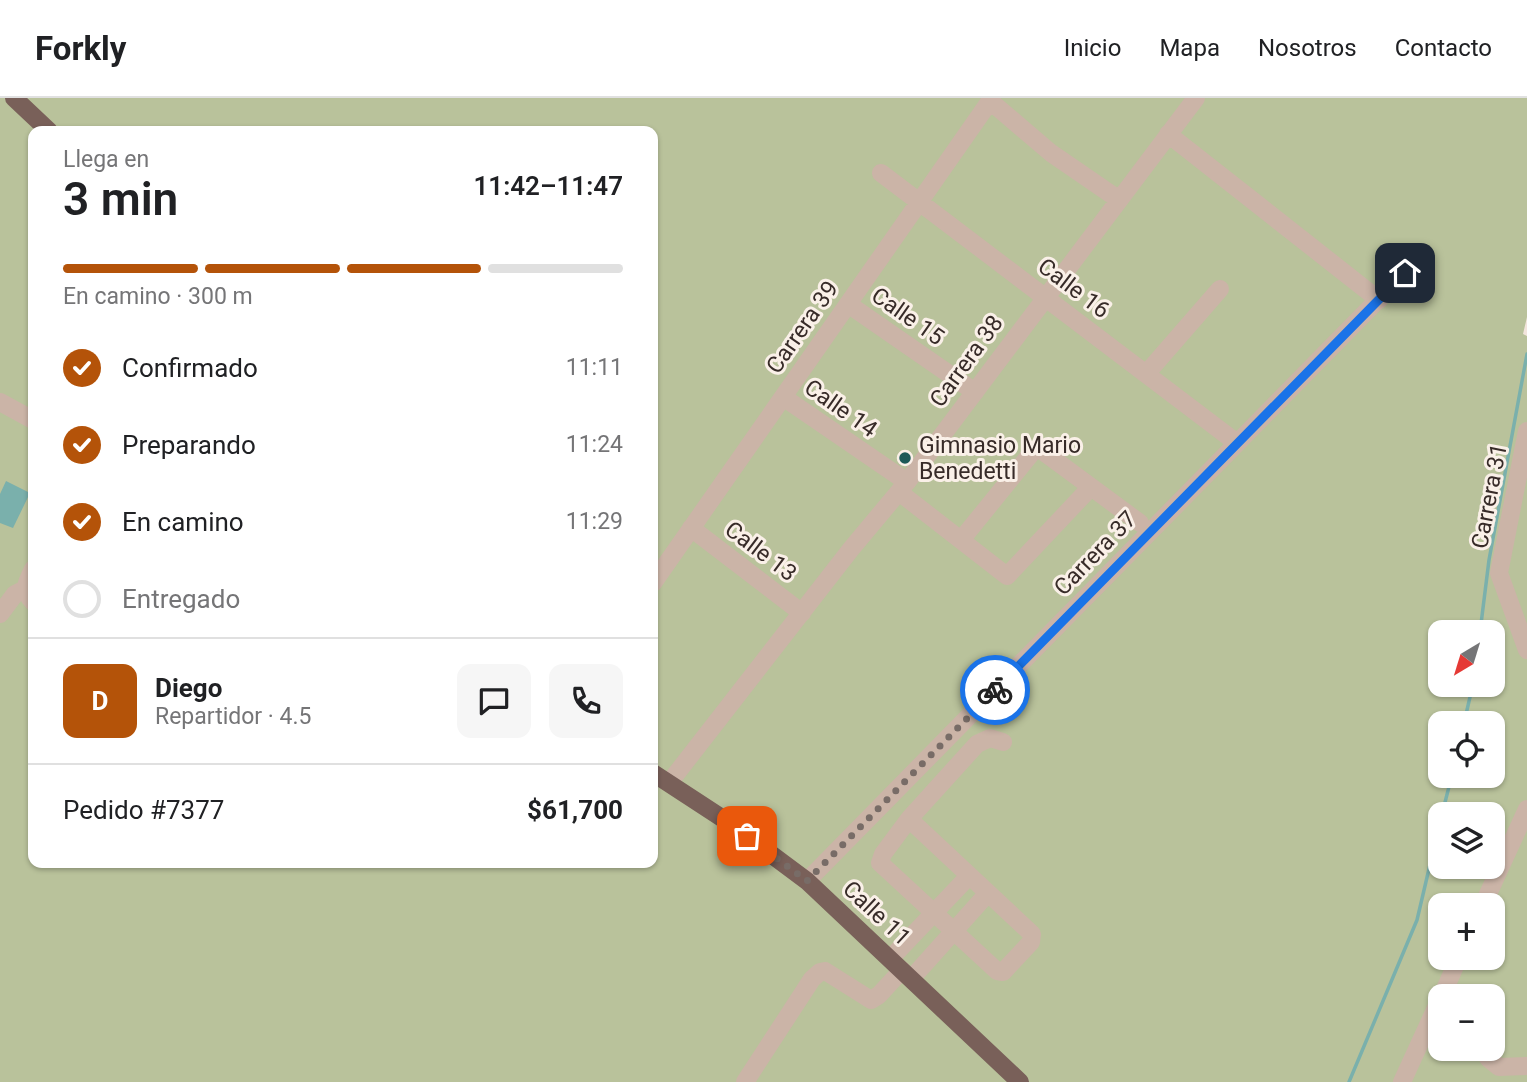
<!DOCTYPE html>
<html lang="es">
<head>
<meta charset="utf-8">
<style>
  body { margin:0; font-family:Roboto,sans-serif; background:#f6f6f6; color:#202124; height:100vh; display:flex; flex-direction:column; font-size:26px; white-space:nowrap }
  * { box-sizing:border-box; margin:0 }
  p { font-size:23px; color:#757577 }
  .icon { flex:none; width:38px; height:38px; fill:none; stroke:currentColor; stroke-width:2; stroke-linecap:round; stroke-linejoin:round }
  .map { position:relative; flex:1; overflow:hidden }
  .details { position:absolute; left:28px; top:28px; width:630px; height:742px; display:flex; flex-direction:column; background:#fff; border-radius:14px; box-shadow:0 2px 5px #0004 }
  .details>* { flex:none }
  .needle { width:46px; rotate:218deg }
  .buttons { position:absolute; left:1428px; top:522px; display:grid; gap:14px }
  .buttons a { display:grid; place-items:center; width:77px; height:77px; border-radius:14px; background:#fff; box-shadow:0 2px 5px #0004; font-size:35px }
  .pin { position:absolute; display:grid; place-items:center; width:60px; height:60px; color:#fff; margin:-30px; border-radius:14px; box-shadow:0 4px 10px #0006 }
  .courier { position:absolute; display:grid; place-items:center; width:70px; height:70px; margin:-35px; border:5px solid #1a73e8; border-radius:50%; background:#fff; color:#222; box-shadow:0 2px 9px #0007 }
  .headline em { font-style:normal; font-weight:600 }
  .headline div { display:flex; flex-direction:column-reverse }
  .headline { display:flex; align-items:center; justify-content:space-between; height:119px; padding:0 35px }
  h1 { font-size:46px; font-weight:600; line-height:52px }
  .bar { display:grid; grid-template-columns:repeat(4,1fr); gap:10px 7px; align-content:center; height:84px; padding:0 35px }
  .bar i { height:9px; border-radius:5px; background:#e0e0e0 }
  .bar .selected { background:#b45309 }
  .bar p { grid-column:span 4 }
  .line { display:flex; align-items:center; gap:18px; padding:0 35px; border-top:2px solid #e0e0e0 }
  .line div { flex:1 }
  .round { display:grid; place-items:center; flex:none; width:74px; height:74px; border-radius:14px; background:#f6f6f6 }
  ol { padding:0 35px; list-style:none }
  li { display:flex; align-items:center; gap:21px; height:77px }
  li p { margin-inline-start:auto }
  li .icon { padding:7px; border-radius:50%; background:#b45309; color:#fff; stroke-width:4 }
  li:last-child { color:#757577 }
  li i { width:38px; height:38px; border:4px solid #e0e0e0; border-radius:50% }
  header { display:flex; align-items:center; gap:42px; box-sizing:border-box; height:98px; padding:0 35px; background:#fff; border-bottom:2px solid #e0e0e0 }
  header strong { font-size:33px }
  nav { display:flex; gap:38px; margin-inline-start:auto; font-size:24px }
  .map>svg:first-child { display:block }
  .green { fill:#b9c29b; fill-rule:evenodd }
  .water { fill:#7ab0ac }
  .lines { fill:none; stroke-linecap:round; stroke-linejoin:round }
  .stream { stroke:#7ab0ac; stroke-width:3.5 }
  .minor { stroke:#cbb4a7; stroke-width:18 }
  .major { stroke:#796059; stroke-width:18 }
  .done { stroke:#786c67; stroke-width:7; stroke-dasharray:0 12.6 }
  .route { stroke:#1a73e8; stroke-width:9 }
  .poi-dot { fill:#1d5957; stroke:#faf0e8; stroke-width:2.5 }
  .labels { text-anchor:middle; stroke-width:6; stroke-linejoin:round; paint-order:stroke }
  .street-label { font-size:23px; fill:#372b28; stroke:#faf0e8 }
  .poi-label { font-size:23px; fill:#372b28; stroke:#faf0e8; text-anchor:start }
</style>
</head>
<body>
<header>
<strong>Forkly</strong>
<nav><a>Inicio</a><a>Mapa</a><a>Nosotros</a><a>Contacto</a></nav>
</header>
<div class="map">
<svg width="1527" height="984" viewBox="0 0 1527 984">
  <rect width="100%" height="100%" fill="#f2e5dc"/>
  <path class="green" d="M 0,0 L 1527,0 L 1527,219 L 1523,236 L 1527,238 L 1527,984 L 0,984 ZM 33,33 L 653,33 L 653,765 L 33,765 ZM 1440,534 L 1493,534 L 1493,586 L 1440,586 ZM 1440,625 L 1493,625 L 1493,677 L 1440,677 ZM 1440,716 L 1493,716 L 1493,768 L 1440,768 ZM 1440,807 L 1493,807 L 1493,859 L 1440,859 ZM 1440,898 L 1493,898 L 1493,950 L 1440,950 Z"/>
  <path class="water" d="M 6,383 L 30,395 L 13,430 L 0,425 L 0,396 Z"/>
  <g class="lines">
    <path class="stream" d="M 1480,534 L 1489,462 L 1527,256
      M 1464,625 L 1473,586
      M 1442,716 L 1452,677
      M 1349,984 L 1417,822 L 1440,724"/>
    <path class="minor" d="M 990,3 L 1051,55 L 1118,101
      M 1168,36 L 1379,202
      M 881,75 L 1237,345
      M 848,206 L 975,294
      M 1146,276 L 1220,191
      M 783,299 L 907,384
      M 0,304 L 33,322
      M 1527,333 L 1499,475 L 1527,552
      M 899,394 L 1007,478 L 1090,390
      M 691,430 L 802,515
      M 961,442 L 1034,352 L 1041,352 L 1140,425
      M 33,471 C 26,485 22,492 33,504
      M 653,485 L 992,0
      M 0,516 L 15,496 L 25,491
      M 669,685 L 851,451 L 907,384 L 1196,0
      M 909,721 L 1032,836 L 1031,844 L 1003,874 L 997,873 L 880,765 L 883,756 Z
      M 909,721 L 977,646 L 990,640 L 1003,644
      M 807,783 L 1418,161
      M 1483,807 L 1527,711
      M 890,861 L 969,778
      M 911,881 L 988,795
      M 1442,898 L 1459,859
      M 1487,950 L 1488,960 L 1499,969 L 1527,968
      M 745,984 L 812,881 L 820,874 L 825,873 L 871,902 L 879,897 L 902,872
      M 1402,984 L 1440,901"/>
    <path class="major" d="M 14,0 L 49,33
      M 653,675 L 728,724 L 807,783 L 1020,984"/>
  </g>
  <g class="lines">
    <path class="done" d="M 747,738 L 807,783 L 995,592"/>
    <path class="route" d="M 995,592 L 1405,175"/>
  </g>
  <circle class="poi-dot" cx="905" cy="360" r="7"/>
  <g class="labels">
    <g class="street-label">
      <text transform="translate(1074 190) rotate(37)" y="8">Calle 16</text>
      <text transform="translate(908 218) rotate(35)" y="8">Calle 15</text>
      <text transform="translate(802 229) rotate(-55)" y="8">Carrera 39</text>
      <text transform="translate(966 263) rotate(-54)" y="8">Carrera 38</text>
      <text transform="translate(841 310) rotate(35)" y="8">Calle 14</text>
      <text transform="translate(1489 398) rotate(-79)" y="8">Carrera 31</text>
      <text transform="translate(761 453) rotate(37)" y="8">Calle 13</text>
      <text transform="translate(1095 455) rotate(-46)" y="8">Carrera 37</text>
      <text transform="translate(877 815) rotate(43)" y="8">Calle 11</text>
    </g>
    <g class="poi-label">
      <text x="919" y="355">Gimnasio Mario<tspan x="919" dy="26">Benedetti</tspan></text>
    </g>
  </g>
</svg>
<div class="buttons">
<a><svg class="needle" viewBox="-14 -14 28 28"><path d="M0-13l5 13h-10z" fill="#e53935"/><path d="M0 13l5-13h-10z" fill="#757577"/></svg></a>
<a><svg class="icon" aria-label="locate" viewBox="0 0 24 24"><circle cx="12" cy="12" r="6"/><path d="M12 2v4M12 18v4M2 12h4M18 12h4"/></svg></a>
<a><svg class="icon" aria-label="layers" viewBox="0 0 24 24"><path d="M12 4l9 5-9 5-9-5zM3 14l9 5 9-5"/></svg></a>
<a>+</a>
<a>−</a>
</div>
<div class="pin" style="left:747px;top:738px;background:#ea580c"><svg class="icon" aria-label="bag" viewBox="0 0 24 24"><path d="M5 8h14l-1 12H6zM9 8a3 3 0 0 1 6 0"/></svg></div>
<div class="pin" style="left:1405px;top:175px;background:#1f2937"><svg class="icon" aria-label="home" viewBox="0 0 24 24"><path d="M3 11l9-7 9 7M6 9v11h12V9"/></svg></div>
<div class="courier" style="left:995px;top:592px"><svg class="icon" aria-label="bike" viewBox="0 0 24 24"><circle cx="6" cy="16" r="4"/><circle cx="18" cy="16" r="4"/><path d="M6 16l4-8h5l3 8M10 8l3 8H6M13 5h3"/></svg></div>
<section class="details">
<div class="headline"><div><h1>3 min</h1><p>Llega en</p></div><em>11:42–11:47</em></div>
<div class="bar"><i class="selected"></i><i class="selected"></i><i class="selected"></i><i></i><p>En camino · 300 m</p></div>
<ol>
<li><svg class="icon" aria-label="check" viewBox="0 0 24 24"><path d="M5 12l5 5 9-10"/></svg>Confirmado<p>11:11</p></li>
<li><svg class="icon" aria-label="check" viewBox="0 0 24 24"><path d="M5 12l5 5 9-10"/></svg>Preparando<p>11:24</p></li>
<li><svg class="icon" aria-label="check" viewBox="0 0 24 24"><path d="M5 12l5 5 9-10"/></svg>En camino<p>11:29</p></li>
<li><i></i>Entregado</li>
</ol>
<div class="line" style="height:126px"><b class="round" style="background:#b45309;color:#fff">D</b><div><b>Diego</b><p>Repartidor · 4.5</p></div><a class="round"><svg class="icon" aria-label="chat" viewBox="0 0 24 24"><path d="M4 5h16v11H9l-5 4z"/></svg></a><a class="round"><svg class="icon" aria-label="phone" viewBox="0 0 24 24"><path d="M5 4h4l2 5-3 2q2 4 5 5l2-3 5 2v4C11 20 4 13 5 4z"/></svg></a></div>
<div class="line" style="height:91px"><div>Pedido #7377</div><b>$61,700</b></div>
</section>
</div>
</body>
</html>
